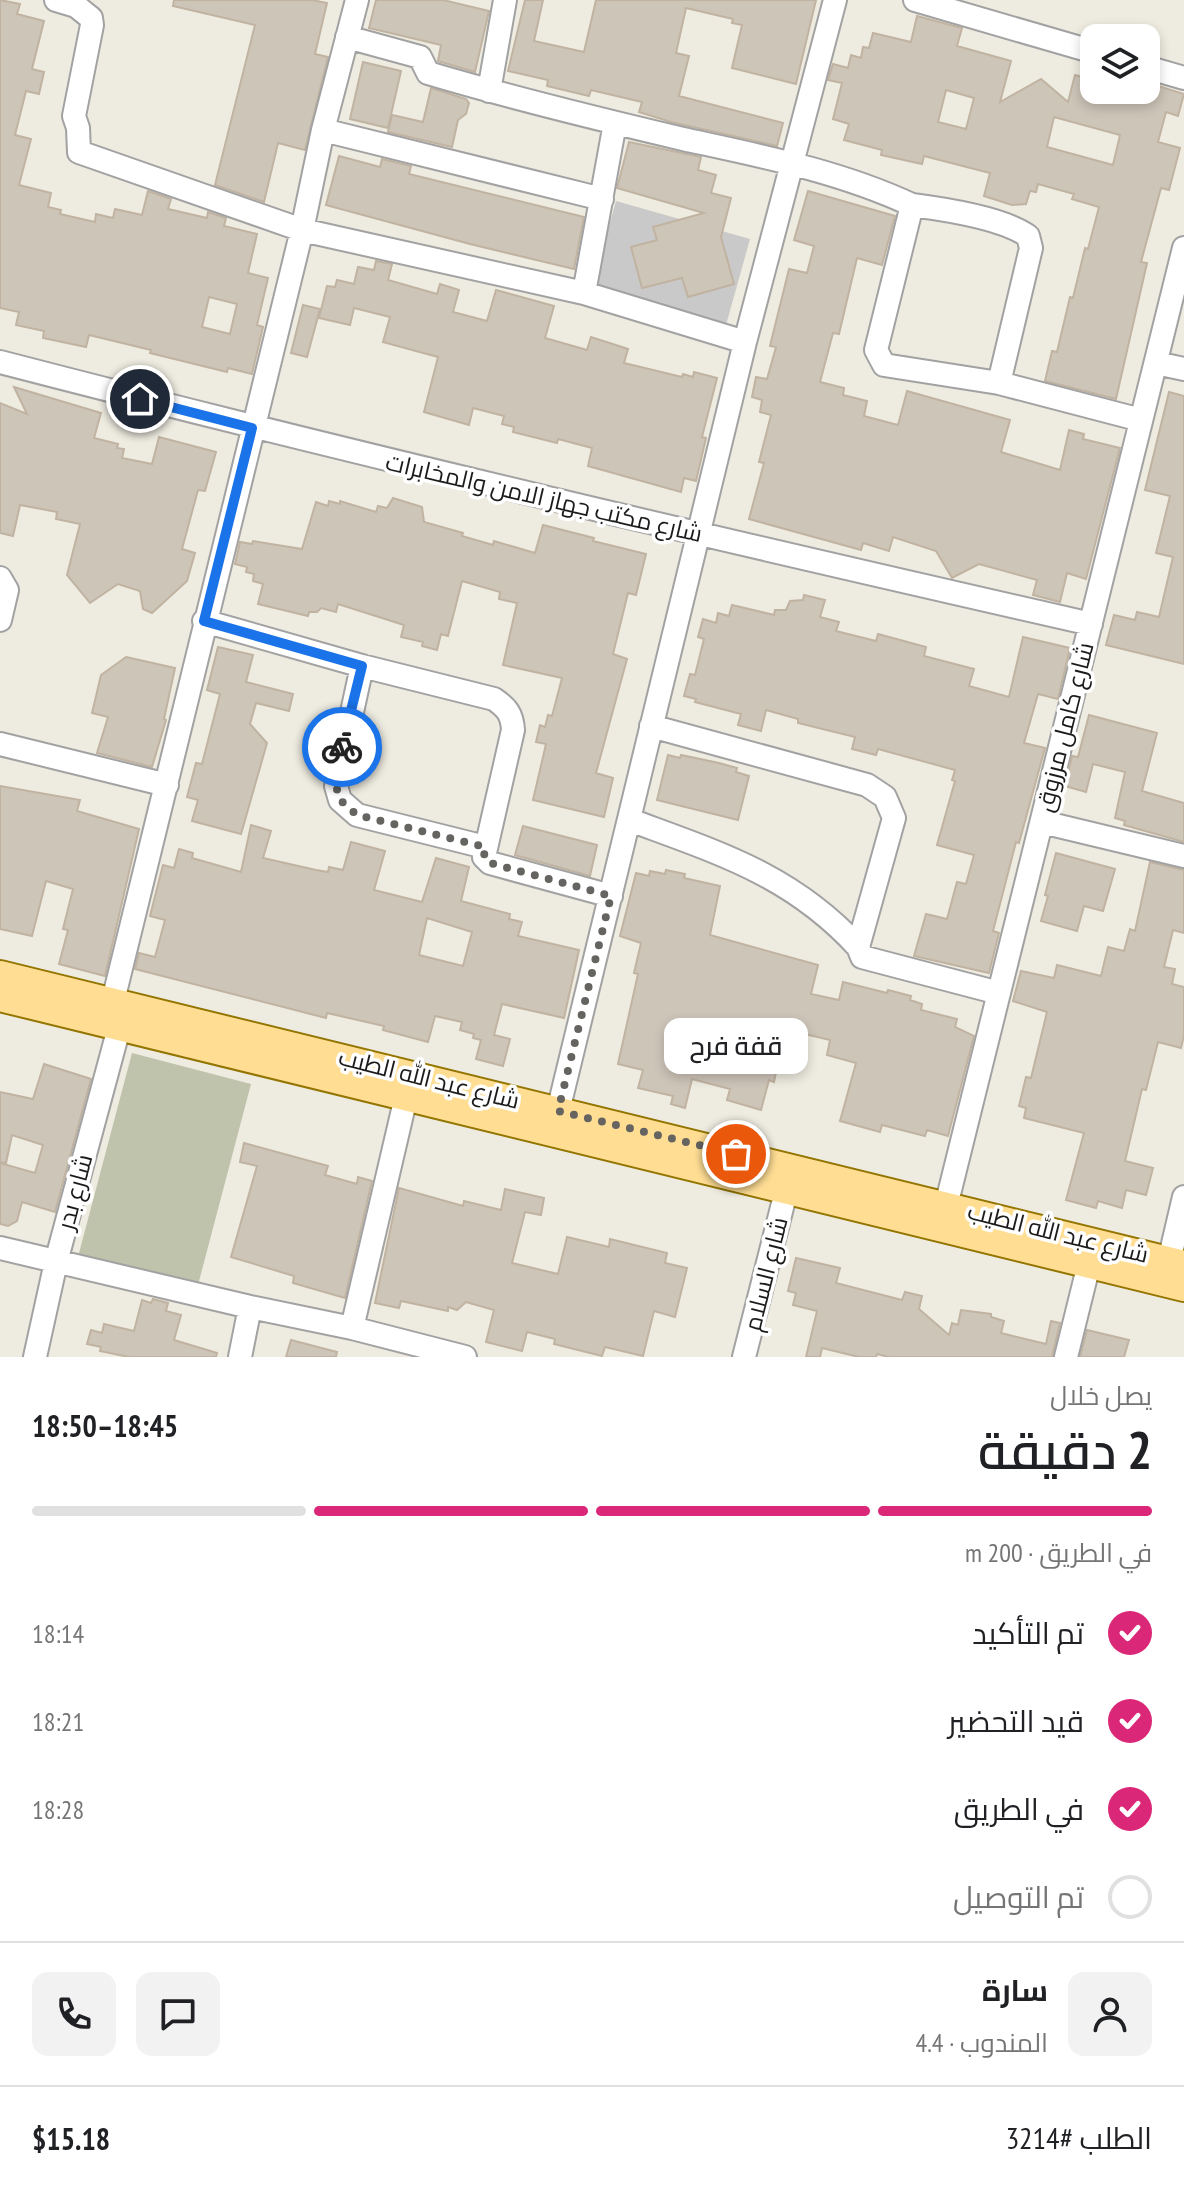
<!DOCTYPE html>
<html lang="ar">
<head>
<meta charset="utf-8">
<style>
  body { margin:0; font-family:"PT Sans Narrow",Cairo,sans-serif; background:#f2f2f2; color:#202124; direction:rtl; height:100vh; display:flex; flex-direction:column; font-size:30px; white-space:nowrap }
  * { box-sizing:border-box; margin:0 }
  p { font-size:26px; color:#757577 }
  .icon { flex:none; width:44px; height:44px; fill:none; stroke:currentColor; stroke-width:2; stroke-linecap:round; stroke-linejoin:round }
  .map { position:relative; height:1357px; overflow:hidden; direction:ltr }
  .drawer { display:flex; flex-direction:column; background:#fff; flex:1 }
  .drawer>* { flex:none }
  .buttons { position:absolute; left:1080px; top:24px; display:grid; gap:16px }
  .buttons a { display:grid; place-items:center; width:80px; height:80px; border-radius:16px; background:#fff; box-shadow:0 4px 12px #0003; font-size:40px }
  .pin { position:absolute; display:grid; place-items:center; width:68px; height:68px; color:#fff; margin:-34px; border:4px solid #fff; border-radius:50%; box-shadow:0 2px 8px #0007 }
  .courier { position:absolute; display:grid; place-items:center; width:80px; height:80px; margin:-40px; border:6px solid #1a73e8; border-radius:50%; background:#fff; color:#222; box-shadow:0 2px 10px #0007 }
  .bubble { position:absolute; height:56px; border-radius:16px; background:#fff; box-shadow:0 4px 12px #0003; font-size:26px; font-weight:600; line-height:56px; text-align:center; direction:rtl }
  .headline em { font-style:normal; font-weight:600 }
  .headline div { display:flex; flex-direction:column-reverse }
  .headline { display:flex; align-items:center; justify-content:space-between; height:136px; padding:0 32px }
  h1 { font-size:52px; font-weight:600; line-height:60px }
  .bar { display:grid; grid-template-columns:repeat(4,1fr); gap:12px 8px; align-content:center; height:96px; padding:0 32px }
  .bar i { height:10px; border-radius:6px; background:#e0e0e0 }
  .bar .current { background:#db2777 }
  .bar p { grid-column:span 4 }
  .line { display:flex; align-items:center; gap:20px; padding:0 32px; border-top:2px solid #e0e0e0 }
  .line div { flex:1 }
  .round { display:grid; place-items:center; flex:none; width:84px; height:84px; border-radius:16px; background:#f2f2f2 }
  ol { padding:0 32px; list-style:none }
  li { display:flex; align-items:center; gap:24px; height:88px }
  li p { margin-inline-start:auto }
  li .icon { padding:8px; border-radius:50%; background:#db2777; color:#fff; stroke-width:4 }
  li:last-child { color:#757577 }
  li i { width:44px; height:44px; border:4px solid #e0e0e0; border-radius:50% }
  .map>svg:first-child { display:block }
  .religious { fill:#c9c9c9 }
  .construction { fill:#c0c3ab }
  .building { fill:#cec5b9; stroke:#c1b3a1; stroke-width:2; fill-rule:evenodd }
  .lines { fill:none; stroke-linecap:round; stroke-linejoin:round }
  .minor-casing { stroke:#a2a2a2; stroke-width:26 }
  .major-casing { stroke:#937500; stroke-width:30 }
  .minor { stroke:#fff; stroke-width:22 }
  .major { stroke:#ffde94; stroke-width:26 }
  .done { stroke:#656460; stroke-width:8; stroke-dasharray:0 14.4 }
  .route { stroke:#1a73e8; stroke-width:10 }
  .labels { text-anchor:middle; stroke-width:7; stroke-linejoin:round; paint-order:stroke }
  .street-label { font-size:24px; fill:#1b1b1b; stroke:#fff }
</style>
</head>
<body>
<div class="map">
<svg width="1184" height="1357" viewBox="0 0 1184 1357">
  <rect width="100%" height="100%" fill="#eeebe0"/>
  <path class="religious" d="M 616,201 L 750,239 L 726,325 L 592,288 Z"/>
  <path class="construction" d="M 132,1053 L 251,1084 L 193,1304 L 74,1272 Z"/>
  <path class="building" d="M 0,0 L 20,4 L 17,14 L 44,21 L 32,69 L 44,72 L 39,94 L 26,91 L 15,135 L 31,139 L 19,185 L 51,193 L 48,207 L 61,210 L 60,214 L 95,222 L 96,214 L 113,218 L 115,209 L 142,215 L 148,191 L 171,199 L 168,209 L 207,218 L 208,212 L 226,218 L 224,226 L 257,234 L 248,273 L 268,278 L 257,325 L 263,327 L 252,374 L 228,368 L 227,372 L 150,353 L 151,350 L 89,335 L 86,347 L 43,338 L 44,331 L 16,325 L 19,312 L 0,308 ZM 209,297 L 237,304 L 230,334 L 202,327 Z
    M 174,0 L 312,0 L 327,3 L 315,54 L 328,57 L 305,150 L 278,143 L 264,202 L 215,185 L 255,25 L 173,6 Z
    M 376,0 L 443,0 L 489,11 L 475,72 L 438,61 L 441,45 L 369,28 Z
    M 525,0 L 543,0 L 534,41 L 584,52 L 596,0 L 816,0 L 796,84 L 732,68 L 742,25 L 732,23 L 733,19 L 686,8 L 676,53 L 689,56 L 679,96 L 783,123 L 777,146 L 671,122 L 639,112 L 642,102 L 591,90 L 589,96 L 547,86 L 548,80 L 508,71 Z
    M 917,16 L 962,28 L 957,46 L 1011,61 L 1000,102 L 1041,79 L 1068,102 L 1075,75 L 1094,80 L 1094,90 L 1146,90 L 1146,82 L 1184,94 L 1178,116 L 1166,112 L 1158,142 L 1180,148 L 1169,190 L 1161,188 L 1141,262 L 1147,263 L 1116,399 L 1045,381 L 1052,351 L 1057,352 L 1070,297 L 1073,298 L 1085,248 L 1088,249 L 1099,207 L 1072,199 L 1074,194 L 1038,184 L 1036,192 L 1030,191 L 1026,204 L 1012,205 L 984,196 L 990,173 L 924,156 L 922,164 L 881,155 L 882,150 L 844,140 L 849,124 L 833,119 L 842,83 L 828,80 L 833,64 L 848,68 L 851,55 L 861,58 L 863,47 L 869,48 L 873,33 L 911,42 ZM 946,90 L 974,98 L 966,129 L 938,122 ZM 1054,117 L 1120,135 L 1113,165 L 1047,147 Z
    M 363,62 L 401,71 L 388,128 L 350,119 Z
    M 431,88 L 466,99 L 469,103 L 466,114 L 458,120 L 452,147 L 388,132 L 392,115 L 423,122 Z
    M 629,142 L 701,157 L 698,170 L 716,175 L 711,193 L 731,198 L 721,237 L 734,284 L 688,297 L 682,278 L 642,288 L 631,247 L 657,240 L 653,227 L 704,213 L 617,188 Z
    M 339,156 L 380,167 L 382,159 L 411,166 L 409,174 L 584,217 L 574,269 L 470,244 L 326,205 Z
    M 808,191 L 895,216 L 882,265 L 857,258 L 839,334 L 833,333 L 820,382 L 844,388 L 843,395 L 867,401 L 864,416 L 898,425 L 907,391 L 1010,420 L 1001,452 L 1060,470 L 1069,430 L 1084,434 L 1083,439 L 1120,448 L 1086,579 L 1067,573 L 1060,602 L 1033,595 L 1037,580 L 979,564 L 952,578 L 936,551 L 893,537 L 889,551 L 863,543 L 861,550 L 749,519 L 764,463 L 759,462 L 771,415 L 760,412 L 762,400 L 752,397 L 756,377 L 767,379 L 776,347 L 770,346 L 789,269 L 807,273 L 814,246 L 794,240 Z
    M 376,261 L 392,264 L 388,280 L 437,294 L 440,284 L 459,290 L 453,312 L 487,321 L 496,290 L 554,306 L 545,338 L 587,350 L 591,337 L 628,349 L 624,363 L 682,377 L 683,374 L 693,377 L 694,372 L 717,378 L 702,437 L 706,438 L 696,481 L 684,478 L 681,492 L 588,466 L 592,448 L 558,439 L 557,443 L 513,432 L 514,427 L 502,424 L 504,416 L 473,408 L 469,425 L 424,412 L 438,357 L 383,342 L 390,317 L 354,308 L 350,325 L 319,318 L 327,286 L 335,287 L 337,280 L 354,284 L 358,267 L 374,270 Z
    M 303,305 L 320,309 L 307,357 L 291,353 Z
    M 14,387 L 101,413 L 94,438 L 118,444 L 117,448 L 124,449 L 122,458 L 152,464 L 159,437 L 216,452 L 205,491 L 198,490 L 182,549 L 195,553 L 187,581 L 152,613 L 143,609 L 140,591 L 118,584 L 90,603 L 67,575 L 80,524 L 56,519 L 57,512 L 20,505 L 13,536 L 0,533 L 0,403 L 27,414 Z
    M 1169,392 L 1184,396 L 1184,664 L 1106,645 L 1114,615 L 1135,620 L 1137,612 L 1159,617 L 1173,557 L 1156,553 L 1170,496 L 1145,490 Z
    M 393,498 L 422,507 L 424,522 L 463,533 L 462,536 L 493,545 L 494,541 L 535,553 L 543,525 L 594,538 L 593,541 L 646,554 L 636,595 L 628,593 L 613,654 L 627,659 L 596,773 L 613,778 L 604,817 L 533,800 L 546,744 L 536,742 L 540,725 L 545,727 L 548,715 L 552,716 L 562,678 L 503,665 L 517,603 L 499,599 L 500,592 L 462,581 L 448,636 L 441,634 L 437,650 L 422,646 L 423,642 L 401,637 L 404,625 L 338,604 L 336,612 L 321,608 L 317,612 L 309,612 L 308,616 L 258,604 L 263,584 L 253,581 L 254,574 L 246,572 L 247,567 L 235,564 L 240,542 L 252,544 L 253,541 L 302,549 L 316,502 L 328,506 L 329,501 L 340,504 L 340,501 L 376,512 L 378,506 L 387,508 Z
    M 804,595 L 825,600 L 820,617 L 839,622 L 836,631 L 876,641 L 878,634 L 926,647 L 924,656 L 974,669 L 969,686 L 1009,697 L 1023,637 L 1070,648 L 1058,699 L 1038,694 L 1024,743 L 1045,748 L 1019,843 L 1016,842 L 993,931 L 999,933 L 989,973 L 914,956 L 926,914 L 947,919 L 957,882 L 966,884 L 974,855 L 937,845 L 955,781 L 952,780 L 955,770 L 878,749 L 876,755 L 852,749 L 855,737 L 798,723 L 798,719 L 766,710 L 761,731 L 738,725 L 741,714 L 695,702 L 696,699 L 684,696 L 690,674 L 695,675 L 704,639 L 698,637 L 703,619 L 716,623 L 718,613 L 729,616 L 732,605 L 774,615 L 775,610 L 786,610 L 790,601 L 803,600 Z
    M 218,647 L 253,655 L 246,682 L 293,694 L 289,711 L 256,703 L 250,724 L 267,743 L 241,834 L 192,821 L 198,800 L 187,797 L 196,763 L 202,764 L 220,694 L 207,690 Z
    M 126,657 L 175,668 L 164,719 L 166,720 L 152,767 L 97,753 L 108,717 L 92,713 L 101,675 Z
    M 1089,715 L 1157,733 L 1142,791 L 1184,803 L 1184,842 L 1124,825 L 1125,821 L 1115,818 L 1125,772 L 1093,764 L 1086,792 L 1065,786 L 1072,756 L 1078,757 Z
    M 668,755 L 680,758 L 681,755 L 719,763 L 737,768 L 736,772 L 749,776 L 738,820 L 657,800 Z
    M 0,786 L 80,800 L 77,811 L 139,829 L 105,976 L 59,964 L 68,930 L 63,929 L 73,889 L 46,881 L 32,936 L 0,929 Z
    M 251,825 L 271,831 L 263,858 L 316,870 L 328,872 L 329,867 L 343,870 L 351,842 L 385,851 L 374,890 L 422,902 L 436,858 L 469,867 L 461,901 L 510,914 L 509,919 L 522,922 L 518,936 L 579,950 L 564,1018 L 502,1004 L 494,1035 L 510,1039 L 503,1066 L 476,1059 L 481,1040 L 473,1038 L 474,1034 L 460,1030 L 462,1022 L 435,1016 L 428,1042 L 383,1030 L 384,1026 L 327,1013 L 326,1018 L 135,969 L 139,953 L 155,957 L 165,920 L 150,916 L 163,865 L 174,868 L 179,849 L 193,853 L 192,858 L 241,872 ZM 427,918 L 472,932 L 463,966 L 419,955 Z
    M 523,826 L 597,845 L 590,876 L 515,855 Z
    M 1056,853 L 1115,869 L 1103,911 L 1084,906 L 1077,931 L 1041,921 L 1048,896 L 1045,895 Z
    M 1150,862 L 1184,870 L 1184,933 L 1173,930 L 1164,967 L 1175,969 L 1172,984 L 1184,987 L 1184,1036 L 1181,1048 L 1158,1042 L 1146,1090 L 1142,1089 L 1125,1161 L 1153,1168 L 1146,1195 L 1126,1190 L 1122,1208 L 1098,1201 L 1096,1208 L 1066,1200 L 1084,1133 L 1024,1118 L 1026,1108 L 1019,1106 L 1026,1077 L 1031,1078 L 1047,1012 L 1013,1001 L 1021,971 L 1054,978 L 1057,965 L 1101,976 L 1108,947 L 1124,951 L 1130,929 L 1135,931 Z
    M 666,870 L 685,874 L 684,878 L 720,886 L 710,935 L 818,965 L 811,994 L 839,1000 L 843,982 L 887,993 L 888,990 L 911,996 L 910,1000 L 922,1004 L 921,1010 L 957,1019 L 955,1027 L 974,1036 L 948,1136 L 927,1130 L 925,1136 L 882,1125 L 880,1132 L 840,1121 L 856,1063 L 827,1055 L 830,1040 L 792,1031 L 781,1073 L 776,1072 L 774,1082 L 769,1080 L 761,1110 L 727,1100 L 730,1089 L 692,1079 L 685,1108 L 671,1104 L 673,1096 L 638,1088 L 643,1070 L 618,1064 L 638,974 L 634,973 L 641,943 L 620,936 L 636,873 L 649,876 L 650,871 L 665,874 Z
    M 44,1064 L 91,1079 L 55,1212 L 22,1202 L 17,1221 L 8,1226 L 0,1224 L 0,1163 L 35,1173 L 43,1145 L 12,1135 L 6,1163 L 0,1162 L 0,1092 L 33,1099 Z
    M 244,1143 L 328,1166 L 325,1175 L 357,1184 L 358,1177 L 372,1181 L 345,1298 L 293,1283 L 294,1276 L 231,1257 L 257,1166 L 240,1162 Z
    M 399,1188 L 463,1206 L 464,1201 L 501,1210 L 505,1189 L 544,1198 L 541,1215 L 525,1212 L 512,1263 L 558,1274 L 567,1237 L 609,1247 L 610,1239 L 667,1253 L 665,1263 L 687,1268 L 675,1317 L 654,1311 L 643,1356 L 605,1347 L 602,1356 L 554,1344 L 555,1339 L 527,1332 L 522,1351 L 486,1342 L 494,1310 L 466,1302 L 457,1310 L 448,1307 L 448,1311 L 401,1301 L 399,1308 L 375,1303 Z
    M 796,1258 L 840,1268 L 836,1283 L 902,1300 L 905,1292 L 922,1296 L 919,1309 L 949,1335 L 952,1323 L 958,1325 L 961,1310 L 991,1314 L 991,1317 L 1004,1321 L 1001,1333 L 1046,1344 L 1051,1321 L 1060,1323 L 1052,1357 L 889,1357 L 877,1354 L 876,1357 L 859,1357 L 822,1348 L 820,1357 L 806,1357 L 817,1311 L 793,1305 L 796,1293 L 788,1291 Z
    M 153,1299 L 168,1303 L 166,1311 L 181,1315 L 174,1340 L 217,1353 L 216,1357 L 129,1357 L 100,1351 L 101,1347 L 87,1344 L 91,1330 L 102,1333 L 104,1324 L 134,1331 L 142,1300 L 151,1303 Z
    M 1087,1330 L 1129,1340 L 1124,1357 L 1080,1357 Z
    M 291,1340 L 337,1352 L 336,1357 L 286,1357 Z"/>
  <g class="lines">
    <g class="minor-casing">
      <path id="minor" d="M 56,0 L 76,6 L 91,18 L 92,25 L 74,116 L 78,128 L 79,152 L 302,230 L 584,293 L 745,342
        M 915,0 L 1094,52
        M 347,37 L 420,57 L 428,73 C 512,98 598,119 683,139 C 761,156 839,171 912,205 L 876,350 L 884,365 L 999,383 L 1141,420
        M 1146,67 L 1184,78
        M 489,91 L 505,0
        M 323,130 L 602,199
        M 912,205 C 943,209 1003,218 1028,236 L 1031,248 L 999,383
        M 584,293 L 615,123
        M 0,362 C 362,456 726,541 1091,624
        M 1156,363 L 1184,369
        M 0,578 L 7,590 L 0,620
        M 204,621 L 362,666 L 494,699 C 507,708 512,714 513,730 L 484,857 L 490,863 L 611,896
        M 362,666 L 336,786 L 340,800 L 357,815 L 485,847
        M 651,726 L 867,785 L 885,797 L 894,818 L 858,947 L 862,957 L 999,993
        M 0,744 L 167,785
        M 630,820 C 719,853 792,875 858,947
        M 1042,822 L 1184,856
        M 109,1017 L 302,230 L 323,130 L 357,0
        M 558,1111 L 745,342 L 835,0
        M 946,1206 L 1184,248
        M 0,1248 L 250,1307 L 352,1328 L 465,1357
        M 1169,1261 L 1184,1197
        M 352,1328 L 406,1097
        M 35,1357 L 56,1262 L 123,1013
        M 240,1357 L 250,1307
        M 744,1357 L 790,1176
        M 1066,1357 L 1089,1264"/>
    </g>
    <g class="major-casing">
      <path id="major" d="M 0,974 L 1184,1264
        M 0,998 L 1184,1288"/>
    </g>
    <use href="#minor" class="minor"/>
    <use href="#major" class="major"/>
  </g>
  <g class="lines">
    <path class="done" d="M 342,747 L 336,786 L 340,800 L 357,815 L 485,847 L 484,857 L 490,863 L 611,896 L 558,1111 L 736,1154"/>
    <path class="route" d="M 140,399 L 252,428 L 204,621 L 362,666 L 342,747"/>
  </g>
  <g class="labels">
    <g class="street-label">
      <text transform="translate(544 498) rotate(13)" y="8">شارع مكتب جهاز الامن والمخابرات</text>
      <text transform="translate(1065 727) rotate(-76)" y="8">شارع كامل مرزوق</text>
      <text transform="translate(429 1079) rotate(14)" y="8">شارع عبد الله الطيب</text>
      <text transform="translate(75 1192) rotate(-75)" y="8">شارع بدر</text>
      <text transform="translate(1058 1233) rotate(14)" y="8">شارع عبد الله الطيب</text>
      <text transform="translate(766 1274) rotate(-76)" y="8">شارع السلام</text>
    </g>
  </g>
</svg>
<div class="buttons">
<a><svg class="icon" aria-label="layers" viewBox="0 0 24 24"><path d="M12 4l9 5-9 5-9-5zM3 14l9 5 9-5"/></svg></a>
</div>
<div class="pin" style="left:736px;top:1154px;background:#ea580c"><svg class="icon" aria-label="bag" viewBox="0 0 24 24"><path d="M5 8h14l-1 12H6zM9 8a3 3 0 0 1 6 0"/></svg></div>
<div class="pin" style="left:140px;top:399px;background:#1f2937"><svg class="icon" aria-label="home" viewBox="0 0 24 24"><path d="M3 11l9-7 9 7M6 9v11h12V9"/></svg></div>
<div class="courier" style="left:342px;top:747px"><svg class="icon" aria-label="bike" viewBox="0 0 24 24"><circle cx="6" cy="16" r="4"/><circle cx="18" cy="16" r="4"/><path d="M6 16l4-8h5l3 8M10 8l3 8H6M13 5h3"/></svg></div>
<div class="bubble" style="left:664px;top:1018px;width:144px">قفة فرح</div>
</div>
<section class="drawer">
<div class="headline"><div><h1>2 دقيقة</h1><p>يصل خلال</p></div><em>18:45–18:50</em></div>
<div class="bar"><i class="current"></i><i class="current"></i><i class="current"></i><i></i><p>في الطريق · 200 m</p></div>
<ol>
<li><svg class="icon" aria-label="check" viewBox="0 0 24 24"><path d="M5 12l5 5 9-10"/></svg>تم التأكيد<p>18:14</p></li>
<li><svg class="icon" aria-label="check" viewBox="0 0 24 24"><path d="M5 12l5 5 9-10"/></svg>قيد التحضير<p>18:21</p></li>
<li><svg class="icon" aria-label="check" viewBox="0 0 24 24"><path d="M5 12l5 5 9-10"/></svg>في الطريق<p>18:28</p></li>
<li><i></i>تم التوصيل</li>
</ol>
<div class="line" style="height:144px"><a class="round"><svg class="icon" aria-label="person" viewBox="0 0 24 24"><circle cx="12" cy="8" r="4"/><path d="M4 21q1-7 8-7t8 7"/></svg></a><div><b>سارة</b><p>المندوب · 4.4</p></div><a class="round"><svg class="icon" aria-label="chat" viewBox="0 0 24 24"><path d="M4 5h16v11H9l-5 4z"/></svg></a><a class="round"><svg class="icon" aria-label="phone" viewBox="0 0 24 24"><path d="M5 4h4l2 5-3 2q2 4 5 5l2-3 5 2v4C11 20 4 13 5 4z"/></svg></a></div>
<div class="line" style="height:104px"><div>الطلب #3214</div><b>$15.18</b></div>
</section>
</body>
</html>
